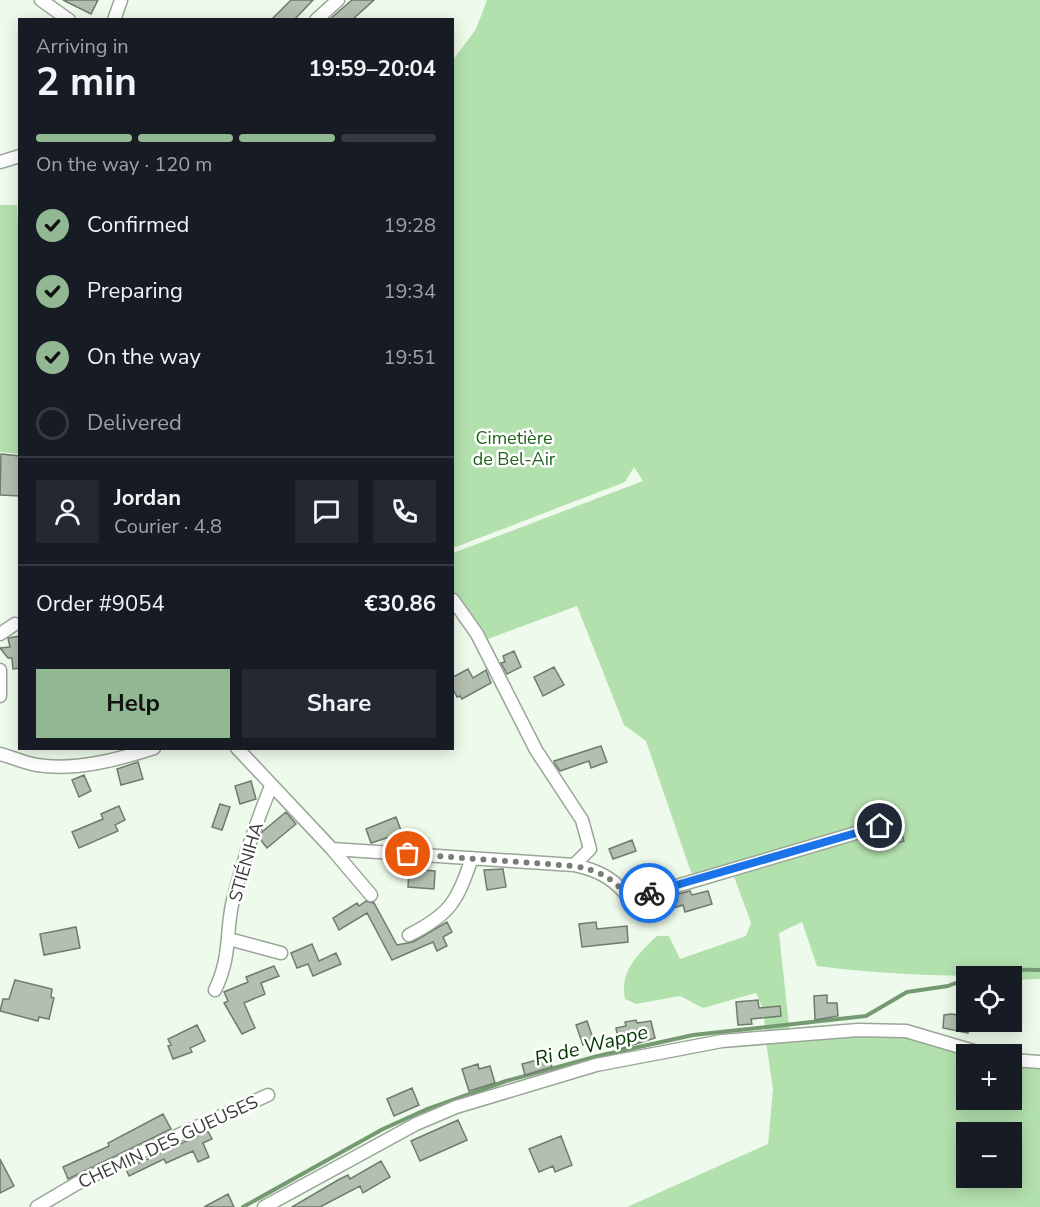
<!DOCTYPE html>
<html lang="en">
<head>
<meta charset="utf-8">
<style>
  body { margin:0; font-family:"Nunito Sans",sans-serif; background:#242831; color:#f1f3f6; height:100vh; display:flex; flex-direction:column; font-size:22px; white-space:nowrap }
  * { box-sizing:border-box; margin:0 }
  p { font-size:20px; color:#9ea1a6 }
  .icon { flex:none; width:33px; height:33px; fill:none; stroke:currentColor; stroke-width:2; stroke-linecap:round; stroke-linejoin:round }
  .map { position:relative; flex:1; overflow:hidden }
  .panel { position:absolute; left:18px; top:18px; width:436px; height:732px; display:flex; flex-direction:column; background:#171b24; border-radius:0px; box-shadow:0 3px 15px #0003 }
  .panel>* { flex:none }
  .tools { position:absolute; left:956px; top:966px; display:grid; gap:12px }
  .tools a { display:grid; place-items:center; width:66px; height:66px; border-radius:0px; background:#171b24; box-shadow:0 3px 15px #0003; font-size:30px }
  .pin { position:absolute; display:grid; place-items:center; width:51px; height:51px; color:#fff; margin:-26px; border:3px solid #fff; border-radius:50%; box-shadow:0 2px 6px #0007 }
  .courier { position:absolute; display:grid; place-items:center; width:60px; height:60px; margin:-30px; border:4px solid #1a73e8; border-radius:50%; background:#fff; color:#222; box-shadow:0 2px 8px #0007 }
  .overview em { font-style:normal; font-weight:700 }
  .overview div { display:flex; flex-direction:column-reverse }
  .overview { display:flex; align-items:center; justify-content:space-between; height:102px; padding:0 18px }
  h1 { font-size:39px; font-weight:700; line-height:45px }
  .bar { display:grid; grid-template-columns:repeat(4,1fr); gap:9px 6px; align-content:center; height:72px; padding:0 18px }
  .bar i { height:8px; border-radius:4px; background:#363941 }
  .bar .current { background:#91b892 }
  .bar p { grid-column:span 4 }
  .line { display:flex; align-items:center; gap:15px; padding:0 18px; border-top:2px solid #363941 }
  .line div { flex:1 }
  .round { display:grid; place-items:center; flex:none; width:63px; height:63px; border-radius:0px; background:#242831 }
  ol { padding:0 18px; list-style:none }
  li { display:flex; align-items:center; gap:18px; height:66px }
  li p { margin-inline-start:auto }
  li .icon { padding:6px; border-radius:50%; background:#91b892; color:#111; stroke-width:4 }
  li:last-child { color:#9ea1a6 }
  li i { width:33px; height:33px; border:3px solid #363941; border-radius:50% }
  .primary-button { display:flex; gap:12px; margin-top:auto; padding:12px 18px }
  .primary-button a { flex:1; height:69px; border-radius:0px; background:#91b892; color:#111; font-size:24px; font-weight:700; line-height:69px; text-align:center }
  .primary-button a+a { background:#242831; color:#f1f3f6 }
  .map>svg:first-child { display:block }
  .green { fill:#b3e1ae; fill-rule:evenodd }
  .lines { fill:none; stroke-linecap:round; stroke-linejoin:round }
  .stream { stroke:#759a71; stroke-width:4 }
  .building { fill:#b3bfb1; stroke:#6f7b6e; stroke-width:1.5 }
  .street-casing { stroke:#99a698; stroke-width:15 }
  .street { stroke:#fff; stroke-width:12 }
  .done { stroke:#767e75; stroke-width:6; stroke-dasharray:0 10.8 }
  .route { stroke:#1a73e8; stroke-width:8 }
  .labels { text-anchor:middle; stroke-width:5; stroke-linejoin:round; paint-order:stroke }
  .park-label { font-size:18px; fill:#1f641c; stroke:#fff }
  .street-label { font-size:18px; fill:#363b35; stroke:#fff }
  .water-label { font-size:20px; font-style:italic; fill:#023901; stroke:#fff }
</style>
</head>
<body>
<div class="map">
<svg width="1040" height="1207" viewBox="0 0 1040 1207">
  <rect width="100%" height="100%" fill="#eefbec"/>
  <path class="green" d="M 487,0 L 1040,0 L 1040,979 L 1011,980 L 1011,976 C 946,976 883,975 817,966 L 802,922 L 779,933 L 790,1035 L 906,1031 L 966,1054 L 966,1100 L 1011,1100 L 1011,1060 L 1040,1062 L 1040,1207 L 627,1207 L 768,1144 L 773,1089 L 765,1036 L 764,1011 L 756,993 L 703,1008 L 680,996 L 636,1004 L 625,999 C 619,971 639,953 657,936 L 669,936 L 680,959 L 746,936 L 751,923 L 732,871 L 694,881 L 646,741 L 624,725 L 577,606 L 480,642 L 453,600 L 453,553 L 643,481 L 634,467 L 625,482 L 453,548 L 453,60 L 476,29 ZM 966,1132 L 1011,1132 L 1011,1178 L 966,1178 Z
    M 0,205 L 17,205 L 20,259 L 19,454 L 0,452 Z"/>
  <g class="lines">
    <path class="stream" d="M 972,976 C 987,971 1023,969 1040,970
      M 243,1207 L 383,1129 L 425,1110 L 506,1081 L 598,1056 L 693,1035 L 866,1016 L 907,992 L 948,986 L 966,979"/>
  </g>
  <path class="building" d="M 63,0 L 98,0 L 91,14 Z
    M 291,0 L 313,0 L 294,20 L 271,20 Z
    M 352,0 L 374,0 L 352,20 L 329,20 Z
    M 1,454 L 20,456 L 20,496 L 0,495 Z
    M 20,636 L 20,668 L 13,669 L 12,658 L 8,658 L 0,648 L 10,647 L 8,638 Z
    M 514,651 L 521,667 L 507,674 L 501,663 L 505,662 L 503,656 Z
    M 554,667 L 564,685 L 543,696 L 534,677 Z
    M 468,669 L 473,678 L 486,670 L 491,683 L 462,699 L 460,696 L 457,697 L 453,689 L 453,677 Z
    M 601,746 L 607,762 L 591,768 L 589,761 L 560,771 L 555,764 L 554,761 Z
    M 138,762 L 143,779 L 121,785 L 117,769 Z
    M 84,775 L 91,791 L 79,797 L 72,780 Z
    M 251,781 L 256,799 L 240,804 L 235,786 Z
    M 220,804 L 230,807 L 222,830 L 212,827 Z
    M 119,806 L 125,820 L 115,825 L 118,831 L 79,848 L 72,832 L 103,819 L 101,814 Z
    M 286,812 L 296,824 L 267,848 L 260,839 L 262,832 Z
    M 396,817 L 402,833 L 371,843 L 366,829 Z
    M 900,826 L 904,841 L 887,846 L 883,834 Z
    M 632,840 L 636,851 L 613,859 L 609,849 Z
    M 409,869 L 435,871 L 434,889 L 408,887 Z
    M 503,869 L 506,887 L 487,890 L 484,870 Z
    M 690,891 L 692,895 L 708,891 L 712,904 L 685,912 L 683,905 L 670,909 L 667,897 Z
    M 366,901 L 374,903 L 397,945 L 413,942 L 447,922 L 452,932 L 443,937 L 447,946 L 437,951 L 433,942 L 392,960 L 367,913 L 339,930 L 333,918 L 357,903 L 359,906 Z
    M 596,922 L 597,929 L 627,926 L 628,942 L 582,947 L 579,924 Z
    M 76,927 L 80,948 L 44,955 L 40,934 Z
    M 312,944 L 319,961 L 336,953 L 341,964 L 313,976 L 308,964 L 297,968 L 291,953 Z
    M 274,966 L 279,976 L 261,983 L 265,994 L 244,1003 L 255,1028 L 242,1034 L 224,1003 L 228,1001 L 224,992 L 248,982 L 246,977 Z
    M 15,980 L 52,989 L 51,997 L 54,998 L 49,1019 L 39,1017 L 38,1021 L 0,1011 L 3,999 L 9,999 Z
    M 827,995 L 827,1003 L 837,1003 L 838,1016 L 815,1020 L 814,996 Z
    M 758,1000 L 759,1008 L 780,1006 L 781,1016 L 751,1019 L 752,1024 L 738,1025 L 736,1002 Z
    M 951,1014 L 966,1016 L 966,1022 L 969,1022 L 968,1033 L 943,1028 L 944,1015 Z
    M 636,1020 L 637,1023 L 651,1021 L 655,1038 L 620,1049 L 616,1028 L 626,1026 L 625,1022 Z
    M 587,1021 L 594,1041 L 583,1045 L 576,1025 Z
    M 197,1025 L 205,1041 L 190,1048 L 192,1052 L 173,1059 L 168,1046 L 171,1045 L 168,1039 Z
    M 548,1051 L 552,1067 L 525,1075 L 522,1064 L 537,1060 L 536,1055 Z
    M 478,1064 L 479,1069 L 490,1066 L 495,1083 L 469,1091 L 462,1069 Z
    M 412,1088 L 419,1105 L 394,1116 L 387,1099 Z
    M 163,1114 L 171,1129 L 68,1179 L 63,1167 L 109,1146 L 108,1143 Z
    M 458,1120 L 467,1140 L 420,1161 L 411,1141 Z
    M 208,1131 L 212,1139 L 203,1143 L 209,1157 L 198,1162 L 193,1151 L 166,1163 L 164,1159 L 129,1176 L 126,1169 Z
    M 561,1136 L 572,1165 L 555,1172 L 553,1166 L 539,1172 L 529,1149 Z
    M 0,1159 L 14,1186 L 0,1193 Z
    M 381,1161 L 390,1177 L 363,1193 L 360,1186 L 320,1207 L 292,1207 L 338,1180 L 348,1175 L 350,1179 Z
    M 228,1194 L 234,1207 L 204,1207 Z"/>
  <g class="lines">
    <g class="street-casing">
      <path id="street" d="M 41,0 L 69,20
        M 114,20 L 121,0
        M 316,20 L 338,0
        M 0,162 L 20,156
        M 453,600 L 477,634 L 536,750 L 582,820 L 590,849 L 574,865
        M 0,634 L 15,624
        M 0,670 L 0,696
        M 237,748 L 332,849 L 574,865 C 596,870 610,876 625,893 L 663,890 L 880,826
        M 0,754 C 12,757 24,763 37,765 C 75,771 117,760 154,748
        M 332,849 L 371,895
        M 409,935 C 451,914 457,901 472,858
        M 229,939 L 281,953
        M 215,990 C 232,954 225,934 233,900 C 243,861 256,823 271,786
        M 1011,1060 L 1040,1062
        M 37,1207 L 76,1184 L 143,1151 L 268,1095
        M 264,1207 L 416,1124 L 456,1107 L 596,1065 L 722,1041 L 858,1030 L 906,1031 L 984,1054"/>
    </g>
    <use href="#street" class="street"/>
  </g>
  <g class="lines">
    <path class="done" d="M 408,854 L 574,866 C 596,870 610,876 625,893 L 649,893"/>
    <path class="route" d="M 649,893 L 880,826"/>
  </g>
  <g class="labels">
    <g class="park-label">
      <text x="514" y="444">Cimetière<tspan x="514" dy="21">de Bel-Air</tspan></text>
    </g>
    <g class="street-label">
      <text transform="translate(246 862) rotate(-74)" y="6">STIÉNIHA</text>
      <text transform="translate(168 1142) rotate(-25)" y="6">CHEMIN DES GUEUSES</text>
    </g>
    <g class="water-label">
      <text transform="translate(591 1045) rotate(-14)" y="7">Ri de Wappe</text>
    </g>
  </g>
</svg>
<div class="tools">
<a><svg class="icon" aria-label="locate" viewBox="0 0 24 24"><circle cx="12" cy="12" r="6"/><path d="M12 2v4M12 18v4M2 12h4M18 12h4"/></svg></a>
<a>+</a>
<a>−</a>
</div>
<div class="pin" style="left:408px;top:854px;background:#ea580c"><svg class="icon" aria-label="bag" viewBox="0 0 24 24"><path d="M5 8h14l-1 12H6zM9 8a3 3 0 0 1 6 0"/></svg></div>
<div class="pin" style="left:880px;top:826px;background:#1f2937"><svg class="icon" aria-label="home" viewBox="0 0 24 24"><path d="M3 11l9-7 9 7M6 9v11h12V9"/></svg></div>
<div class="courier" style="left:649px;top:893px"><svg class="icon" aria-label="bike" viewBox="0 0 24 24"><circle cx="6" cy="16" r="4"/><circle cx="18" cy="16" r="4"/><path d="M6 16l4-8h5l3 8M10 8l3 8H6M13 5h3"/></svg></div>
<section class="panel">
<div class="overview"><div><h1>2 min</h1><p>Arriving in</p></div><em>19:59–20:04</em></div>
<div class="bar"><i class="current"></i><i class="current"></i><i class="current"></i><i></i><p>On the way · 120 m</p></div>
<ol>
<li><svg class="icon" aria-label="check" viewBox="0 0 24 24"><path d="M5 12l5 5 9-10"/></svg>Confirmed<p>19:28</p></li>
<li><svg class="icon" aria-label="check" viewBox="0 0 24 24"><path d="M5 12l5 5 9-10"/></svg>Preparing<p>19:34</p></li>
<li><svg class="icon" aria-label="check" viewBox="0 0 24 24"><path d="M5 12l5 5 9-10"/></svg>On the way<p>19:51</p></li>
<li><i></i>Delivered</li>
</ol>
<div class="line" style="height:108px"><a class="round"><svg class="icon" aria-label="person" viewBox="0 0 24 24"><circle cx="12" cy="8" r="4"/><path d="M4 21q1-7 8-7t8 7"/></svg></a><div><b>Jordan</b><p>Courier · 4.8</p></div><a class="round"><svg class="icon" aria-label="chat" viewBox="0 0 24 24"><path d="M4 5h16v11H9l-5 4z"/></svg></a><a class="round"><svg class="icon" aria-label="phone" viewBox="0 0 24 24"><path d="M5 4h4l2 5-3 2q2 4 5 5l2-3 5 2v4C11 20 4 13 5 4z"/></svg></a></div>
<div class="line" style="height:78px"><div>Order #9054</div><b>€30.86</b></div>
<div class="primary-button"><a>Help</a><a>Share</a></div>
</section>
</div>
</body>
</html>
